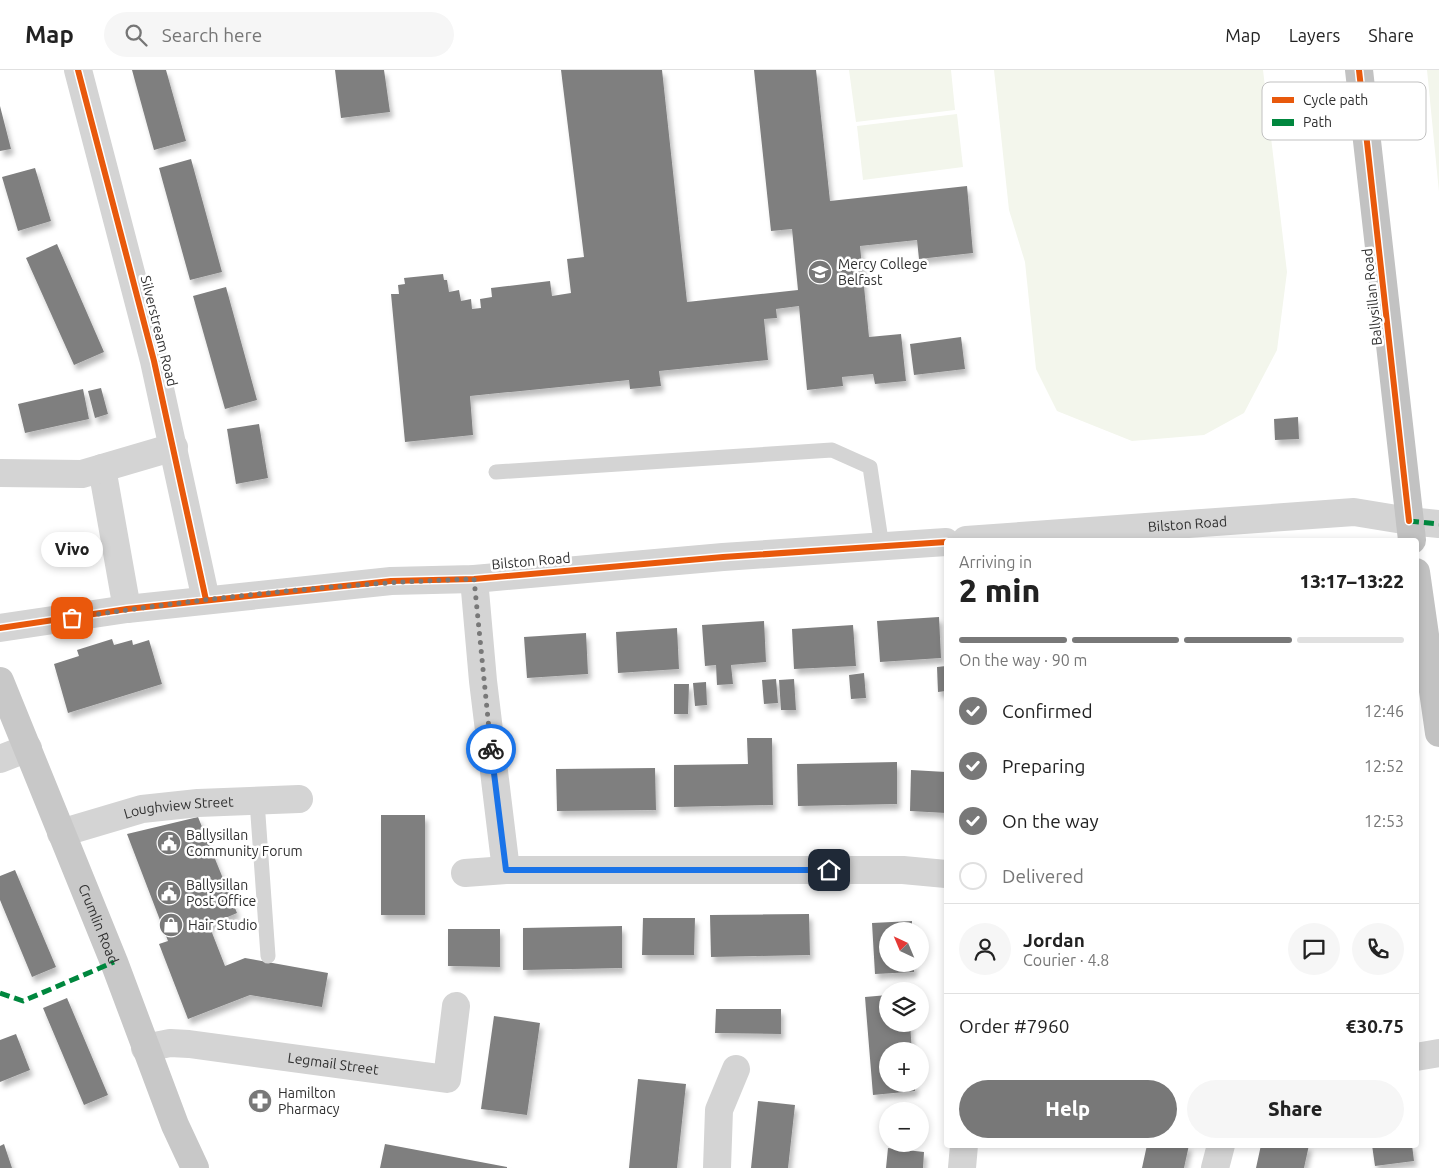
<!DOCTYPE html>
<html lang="en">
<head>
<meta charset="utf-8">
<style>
  body { margin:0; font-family:Ubuntu,sans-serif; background:#f6f6f6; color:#222; height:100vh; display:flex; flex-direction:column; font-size:19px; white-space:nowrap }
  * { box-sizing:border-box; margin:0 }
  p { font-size:16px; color:#767676 }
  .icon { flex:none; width:28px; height:28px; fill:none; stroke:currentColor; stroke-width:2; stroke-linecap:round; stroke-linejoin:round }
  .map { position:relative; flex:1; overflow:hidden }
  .drawer { position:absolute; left:944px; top:468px; width:475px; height:610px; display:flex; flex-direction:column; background:#fff; border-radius:5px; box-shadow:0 2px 8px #0003 }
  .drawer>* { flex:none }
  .needle { width:32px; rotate:316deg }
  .controls { position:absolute; left:879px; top:852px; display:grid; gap:10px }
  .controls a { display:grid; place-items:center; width:50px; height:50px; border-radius:50%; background:#fff; box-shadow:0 2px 8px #0003; font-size:25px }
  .pin { position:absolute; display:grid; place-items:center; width:42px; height:42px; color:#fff; margin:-21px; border-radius:10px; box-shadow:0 2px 8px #0006 }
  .courier { position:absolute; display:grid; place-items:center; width:50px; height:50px; margin:-25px; border:4px solid #1a73e8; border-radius:50%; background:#fff; color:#222; box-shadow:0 1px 6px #0007 }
  .bubble { position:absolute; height:35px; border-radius:18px; background:#fff; box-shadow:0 2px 8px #0003; font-size:16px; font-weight:800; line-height:35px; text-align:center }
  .overview em { font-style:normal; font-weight:800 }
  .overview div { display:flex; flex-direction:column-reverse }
  .overview { display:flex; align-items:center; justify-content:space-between; height:85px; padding:0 15px }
  h1 { font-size:32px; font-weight:800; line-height:38px }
  .bar { display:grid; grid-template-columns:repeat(4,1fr); gap:8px 5px; align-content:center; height:60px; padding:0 15px }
  .bar i { height:6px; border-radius:4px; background:#e0e0e0 }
  .bar .current { background:#787878 }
  .bar p { grid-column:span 4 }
  .line { display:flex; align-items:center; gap:12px; padding:0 15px; border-top:1px solid #e0e0e0 }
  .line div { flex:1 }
  .round { display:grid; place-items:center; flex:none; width:52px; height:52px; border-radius:26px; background:#f6f6f6 }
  ol { padding:0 15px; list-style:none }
  li { display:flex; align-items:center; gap:15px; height:55px }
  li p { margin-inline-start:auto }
  li .icon { padding:5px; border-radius:50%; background:#787878; color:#fff; stroke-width:4 }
  li:last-child { color:#767676 }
  li i { width:28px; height:28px; border:2px solid #e0e0e0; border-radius:50% }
  .cta { display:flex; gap:10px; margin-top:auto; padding:10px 15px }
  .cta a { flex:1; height:58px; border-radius:30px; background:#787878; color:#fff; font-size:20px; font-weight:800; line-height:58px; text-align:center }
  .cta a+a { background:#f6f6f6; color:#222 }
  header { display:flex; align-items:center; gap:30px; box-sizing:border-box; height:70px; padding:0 25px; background:#fff; border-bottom:1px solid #e0e0e0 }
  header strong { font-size:24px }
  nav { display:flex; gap:28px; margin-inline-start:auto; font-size:18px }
  .search { width:350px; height:45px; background:#f6f6f6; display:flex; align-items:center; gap:12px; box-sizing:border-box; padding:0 18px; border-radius:28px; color:#767676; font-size:19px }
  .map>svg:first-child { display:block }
  .green { fill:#f3f6ec }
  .building { fill:#7f7f7f; filter:url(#shadow) }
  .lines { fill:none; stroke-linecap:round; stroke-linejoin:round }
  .lane { stroke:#d4d4d4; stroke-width:15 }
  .street { stroke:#d4d4d4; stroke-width:28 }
  .primary { stroke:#c8c8c8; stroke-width:28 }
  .highway { stroke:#c2c2c2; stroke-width:28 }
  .quiet { stroke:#00873e; stroke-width:5; stroke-dasharray:10 5; stroke-linecap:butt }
  .cycleway-casing { stroke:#fff; stroke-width:9 }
  .cycleway { stroke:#e8590c; stroke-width:6 }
  .done { stroke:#787878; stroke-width:5; stroke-dasharray:0 9 }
  .route { stroke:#1a73e8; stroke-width:6 }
  .labels { text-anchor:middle; stroke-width:5; stroke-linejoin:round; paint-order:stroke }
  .poi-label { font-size:14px; fill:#303030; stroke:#fff; text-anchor:start }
  .street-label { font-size:14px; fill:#303030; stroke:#fff }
  .key { fill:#fff; stroke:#c1c1c1; stroke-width:1 }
  .key-label { font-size:14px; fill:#303030 }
</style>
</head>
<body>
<header>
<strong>Map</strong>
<div class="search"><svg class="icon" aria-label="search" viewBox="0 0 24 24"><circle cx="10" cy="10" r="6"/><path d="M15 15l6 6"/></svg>Search here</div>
<nav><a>Map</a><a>Layers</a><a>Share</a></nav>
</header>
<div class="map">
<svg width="1439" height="1098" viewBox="0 0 1439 1098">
  <defs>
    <filter id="shadow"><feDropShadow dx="3" dy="5.5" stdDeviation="2.5" flood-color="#0004"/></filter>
  </defs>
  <rect width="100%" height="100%" fill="#fff"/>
  <path class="green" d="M 849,0 L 951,0 L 955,40 L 856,52 Z
    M 994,0 L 1263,0 L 1287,202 L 1277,280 L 1244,343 L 1204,365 L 1132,371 L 1057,341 L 1036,299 L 1025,192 L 1009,140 Z
    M 1427,0 L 1439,0 L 1439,122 Z
    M 957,44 L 963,97 L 863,110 L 857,56 Z"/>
  <path class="building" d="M 132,0 L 166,0 L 186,71 L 154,80 Z
    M 335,0 L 384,0 L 390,42 L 341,48 Z
    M 561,0 L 662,0 L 687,232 L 798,220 L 792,159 L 771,161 L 754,0 L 816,0 L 830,131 L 967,116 L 973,183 L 919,189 L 917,170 L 860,176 L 869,267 L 901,264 L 906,311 L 875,314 L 873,304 L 842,307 L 843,316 L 807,320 L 799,236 L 776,239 L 777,248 L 764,249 L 768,290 L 659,301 L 661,316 L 630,319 L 629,310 L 470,326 L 473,365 L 405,372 L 391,224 L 399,224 L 398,215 L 405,214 L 404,208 L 443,204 L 444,210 L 447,210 L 449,222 L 459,220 L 461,231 L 471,229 L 472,239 L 481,238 L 480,229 L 492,227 L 491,218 L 550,211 L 552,226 L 571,223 L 567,189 L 584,187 Z
    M 0,36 L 11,79 L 0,81 Z
    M 191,89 L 222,202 L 190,210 L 159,98 Z
    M 35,98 L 51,151 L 18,161 L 2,107 Z
    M 57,174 L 104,282 L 74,295 L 26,188 Z
    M 226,217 L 257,330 L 225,339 L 193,226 Z
    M 961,267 L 965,299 L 914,305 L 910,274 Z
    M 101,318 L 108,344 L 95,348 L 88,321 Z
    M 83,319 L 89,349 L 25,363 L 18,334 Z
    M 1298,347 L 1299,369 L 1275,370 L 1274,349 Z
    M 259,354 L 268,408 L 236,414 L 227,359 Z
    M 939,547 L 941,588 L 880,592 L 877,551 Z
    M 764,551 L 766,592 L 731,595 L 733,614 L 717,615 L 716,595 L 705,596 L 702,555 Z
    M 853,555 L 856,596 L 794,599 L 792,559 Z
    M 677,558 L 679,599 L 618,603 L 616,562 Z
    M 586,563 L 588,604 L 527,608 L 524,567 Z
    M 112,569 L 114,575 L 132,570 L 133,575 L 149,570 L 162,614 L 68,643 L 54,594 L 79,586 L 77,580 Z
    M 946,596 L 946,621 L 938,622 L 937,597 Z
    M 864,603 L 866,628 L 851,629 L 849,605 Z
    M 776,609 L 778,633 L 764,634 L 762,610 Z
    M 794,609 L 796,640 L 781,640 L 779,610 Z
    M 706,612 L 707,635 L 695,636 L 693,613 Z
    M 674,614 L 689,614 L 688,644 L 674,644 Z
    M 747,668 L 772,668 L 773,735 L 674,737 L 674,695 L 748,694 Z
    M 897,692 L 897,734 L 798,736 L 797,694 Z
    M 655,698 L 656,740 L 557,741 L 556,699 Z
    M 911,700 L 946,702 L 946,743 L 910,741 Z
    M 381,745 L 425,745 L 425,845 L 381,845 Z
    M 198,747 L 237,843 L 209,855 L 225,896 L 245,888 L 328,903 L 322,937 L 250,925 L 188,949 L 159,874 L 168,871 L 127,764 Z
    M 15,800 L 56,897 L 32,907 L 0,830 L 0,806 Z
    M 809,844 L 810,885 L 711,887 L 710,845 Z
    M 643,848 L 695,848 L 694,885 L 642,885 Z
    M 912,851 L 912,861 L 888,861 L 888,894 L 914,894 L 914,902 L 875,904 L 872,853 Z
    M 622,856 L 622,898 L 523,900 L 523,858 Z
    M 448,859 L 500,859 L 500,897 L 448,896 Z
    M 888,925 L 888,954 L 910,954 L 912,981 L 888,981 L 888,1014 L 915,1014 L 915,1021 L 873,1025 L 865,927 Z
    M 67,928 L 108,1025 L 84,1035 L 43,938 Z
    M 716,939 L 781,939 L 781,964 L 715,963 Z
    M 494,946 L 540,953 L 527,1045 L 481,1039 Z
    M 16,964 L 30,1000 L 0,1012 L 0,970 Z
    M 638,1009 L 686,1014 L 677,1098 L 629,1098 Z
    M 758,1031 L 795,1035 L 788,1098 L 751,1098 Z
    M 4,1074 L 12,1098 L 0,1098 L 0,1076 Z
    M 385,1074 L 507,1097 L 507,1098 L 380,1098 Z
    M 1147,1075 L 1189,1075 L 1184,1098 L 1142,1098 Z
    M 1261,1075 L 1309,1075 L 1304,1098 L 1256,1098 Z
    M 1372,1075 L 1412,1075 L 1414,1091 L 1375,1096 Z
    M 888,1078 L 924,1082 L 923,1098 L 886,1098 Z"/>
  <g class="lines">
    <path class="lane" d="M 496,402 L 832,380 L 870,397 L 882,477
      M 257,731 L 268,886"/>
    <g class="street">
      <path d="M 78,0 L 154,291 L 206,530"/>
      <path d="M 102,398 L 127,539"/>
      <path d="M 0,403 L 82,404 L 174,377"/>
      <path id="s1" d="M 966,470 L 1354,442 L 1409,451 L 1439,454"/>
      <path d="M 474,509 L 483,611 L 506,800"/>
      <path d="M 0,558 L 127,539 L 391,511 L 474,509 L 723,487 L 946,472"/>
      <path d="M 0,689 L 28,678"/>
      <path id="s2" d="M 61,763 L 142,739 L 198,733 L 299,729"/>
      <path d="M 465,803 L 506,800 L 903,800 L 946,804"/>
      <path id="s3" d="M 145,978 L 170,973 L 189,974 L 447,1009 L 456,936"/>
      <path d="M 1416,987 L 1439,983"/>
      <path d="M 717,1098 L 719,1040 L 736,999"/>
      <path d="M 962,1098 L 964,1075"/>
      <path d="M 1215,1098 L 1221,1075"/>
    </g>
    <path class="primary" id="s4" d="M 0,611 L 114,892 L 175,1055 L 195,1098"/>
    <path class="highway" d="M 1359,0 L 1412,470
      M 1416,502 L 1439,663"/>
    <path class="quiet" d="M 1409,451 L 1439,454
      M 0,923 L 23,931 L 114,892"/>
    <g class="cycleway-casing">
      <path id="cycleway" d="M 78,0 L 154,291 L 206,530
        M 1359,0 L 1409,451
        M 0,558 L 127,539 L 391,511 L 474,509 L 723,487 L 946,472"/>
    </g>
    <use href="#cycleway" class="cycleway"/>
  </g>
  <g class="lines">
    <path class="done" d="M 72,548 C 205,528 339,513 474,509 L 491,679"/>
    <path class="route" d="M 491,679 L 506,800 L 829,800"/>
  </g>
  <defs>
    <g id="school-disc" transform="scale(1.25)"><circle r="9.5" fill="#787878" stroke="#fff"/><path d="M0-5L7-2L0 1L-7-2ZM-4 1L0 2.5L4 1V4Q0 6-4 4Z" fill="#fff"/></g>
    <g id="civic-disc" transform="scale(1.25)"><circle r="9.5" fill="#787878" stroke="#fff"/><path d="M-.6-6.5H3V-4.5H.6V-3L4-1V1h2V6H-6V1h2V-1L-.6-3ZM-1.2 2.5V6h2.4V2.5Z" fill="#fff"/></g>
    <g id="shop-disc" transform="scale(1.25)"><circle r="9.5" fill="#787878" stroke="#fff"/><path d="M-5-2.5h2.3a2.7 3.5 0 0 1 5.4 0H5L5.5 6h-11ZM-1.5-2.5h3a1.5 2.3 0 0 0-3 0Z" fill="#fff"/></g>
    <g id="pharmacy-disc" transform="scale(1.25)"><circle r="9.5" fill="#787878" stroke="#fff"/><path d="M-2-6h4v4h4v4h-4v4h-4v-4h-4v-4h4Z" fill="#fff"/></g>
  </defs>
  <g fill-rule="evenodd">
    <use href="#school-disc" x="820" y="202"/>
    <use href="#civic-disc" x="169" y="773"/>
    <use href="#civic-disc" x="169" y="823"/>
    <use href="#shop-disc" x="171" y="855"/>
    <use href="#pharmacy-disc" x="260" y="1031"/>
  </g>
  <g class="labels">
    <g class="poi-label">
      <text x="838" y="199">Mercy College<tspan x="838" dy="16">Belfast</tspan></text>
      <text x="186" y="770">Ballysillan<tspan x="186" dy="16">Community Forum</tspan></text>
      <text x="186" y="820">Ballysillan<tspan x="186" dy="16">Post Office</tspan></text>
      <text x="188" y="860">Hair Studio</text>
      <text x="278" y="1028">Hamilton<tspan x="278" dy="16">Pharmacy</tspan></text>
    </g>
    <g class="street-label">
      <text transform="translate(1372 227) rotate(-96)" y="5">Ballysillan Road</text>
      <text transform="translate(159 261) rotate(76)" y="5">Silverstream Road</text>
      <text dy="5" stroke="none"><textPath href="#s1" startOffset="222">Bilston Road</textPath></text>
      <text transform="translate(531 491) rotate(-5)" y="5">Bilston Road</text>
      <text dy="5" stroke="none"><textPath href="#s2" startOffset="121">Loughview Street</textPath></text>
      <text dy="5" stroke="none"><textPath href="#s4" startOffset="262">Crumlin Road</textPath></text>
      <text dy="5" stroke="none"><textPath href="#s3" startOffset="190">Legmail Street</textPath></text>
    </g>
  </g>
  <rect x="1262" y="12" width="164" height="58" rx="8" class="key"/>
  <rect x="1272" y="27" width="22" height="6" fill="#e8590c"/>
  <rect x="1272" y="49" width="22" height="7" fill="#00873e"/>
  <g class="key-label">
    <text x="1303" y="35">Cycle path</text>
    <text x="1303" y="57">Path</text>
  </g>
</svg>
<div class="controls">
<a><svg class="needle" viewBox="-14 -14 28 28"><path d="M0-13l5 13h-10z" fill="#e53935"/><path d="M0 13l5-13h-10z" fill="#767676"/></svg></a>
<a><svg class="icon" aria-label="layers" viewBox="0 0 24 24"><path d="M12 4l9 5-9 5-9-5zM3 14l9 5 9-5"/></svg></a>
<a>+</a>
<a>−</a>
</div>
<div class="pin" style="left:72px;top:548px;background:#ea580c"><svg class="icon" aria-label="bag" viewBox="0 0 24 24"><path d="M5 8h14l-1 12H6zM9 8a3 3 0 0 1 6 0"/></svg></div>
<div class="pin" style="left:829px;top:800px;background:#1f2937"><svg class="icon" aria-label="home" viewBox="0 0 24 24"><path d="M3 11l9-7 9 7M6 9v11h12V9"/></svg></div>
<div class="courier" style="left:491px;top:679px"><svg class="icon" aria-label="bike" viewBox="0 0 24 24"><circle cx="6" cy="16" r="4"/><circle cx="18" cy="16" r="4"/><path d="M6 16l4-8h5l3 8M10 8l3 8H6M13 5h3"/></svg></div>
<div class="bubble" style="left:41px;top:462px;width:62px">Vivo</div>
<section class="drawer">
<div class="overview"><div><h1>2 min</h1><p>Arriving in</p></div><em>13:17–13:22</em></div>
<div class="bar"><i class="current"></i><i class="current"></i><i class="current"></i><i></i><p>On the way · 90 m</p></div>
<ol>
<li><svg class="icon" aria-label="check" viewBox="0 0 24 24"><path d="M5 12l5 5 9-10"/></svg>Confirmed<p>12:46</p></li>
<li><svg class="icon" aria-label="check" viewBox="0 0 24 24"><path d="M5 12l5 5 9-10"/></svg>Preparing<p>12:52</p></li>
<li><svg class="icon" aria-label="check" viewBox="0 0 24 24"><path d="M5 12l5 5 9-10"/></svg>On the way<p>12:53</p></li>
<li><i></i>Delivered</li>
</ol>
<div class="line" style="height:90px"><a class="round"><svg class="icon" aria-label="person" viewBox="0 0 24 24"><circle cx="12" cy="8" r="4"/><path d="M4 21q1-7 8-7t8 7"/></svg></a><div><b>Jordan</b><p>Courier · 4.8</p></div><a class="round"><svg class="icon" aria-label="chat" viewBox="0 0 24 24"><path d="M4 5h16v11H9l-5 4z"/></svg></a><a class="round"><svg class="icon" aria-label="phone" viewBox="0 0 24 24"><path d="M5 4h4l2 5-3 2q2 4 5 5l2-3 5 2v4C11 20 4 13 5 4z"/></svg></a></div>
<div class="line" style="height:65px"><div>Order #7960</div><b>€30.75</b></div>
<div class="cta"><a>Help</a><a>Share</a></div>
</section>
</div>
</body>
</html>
